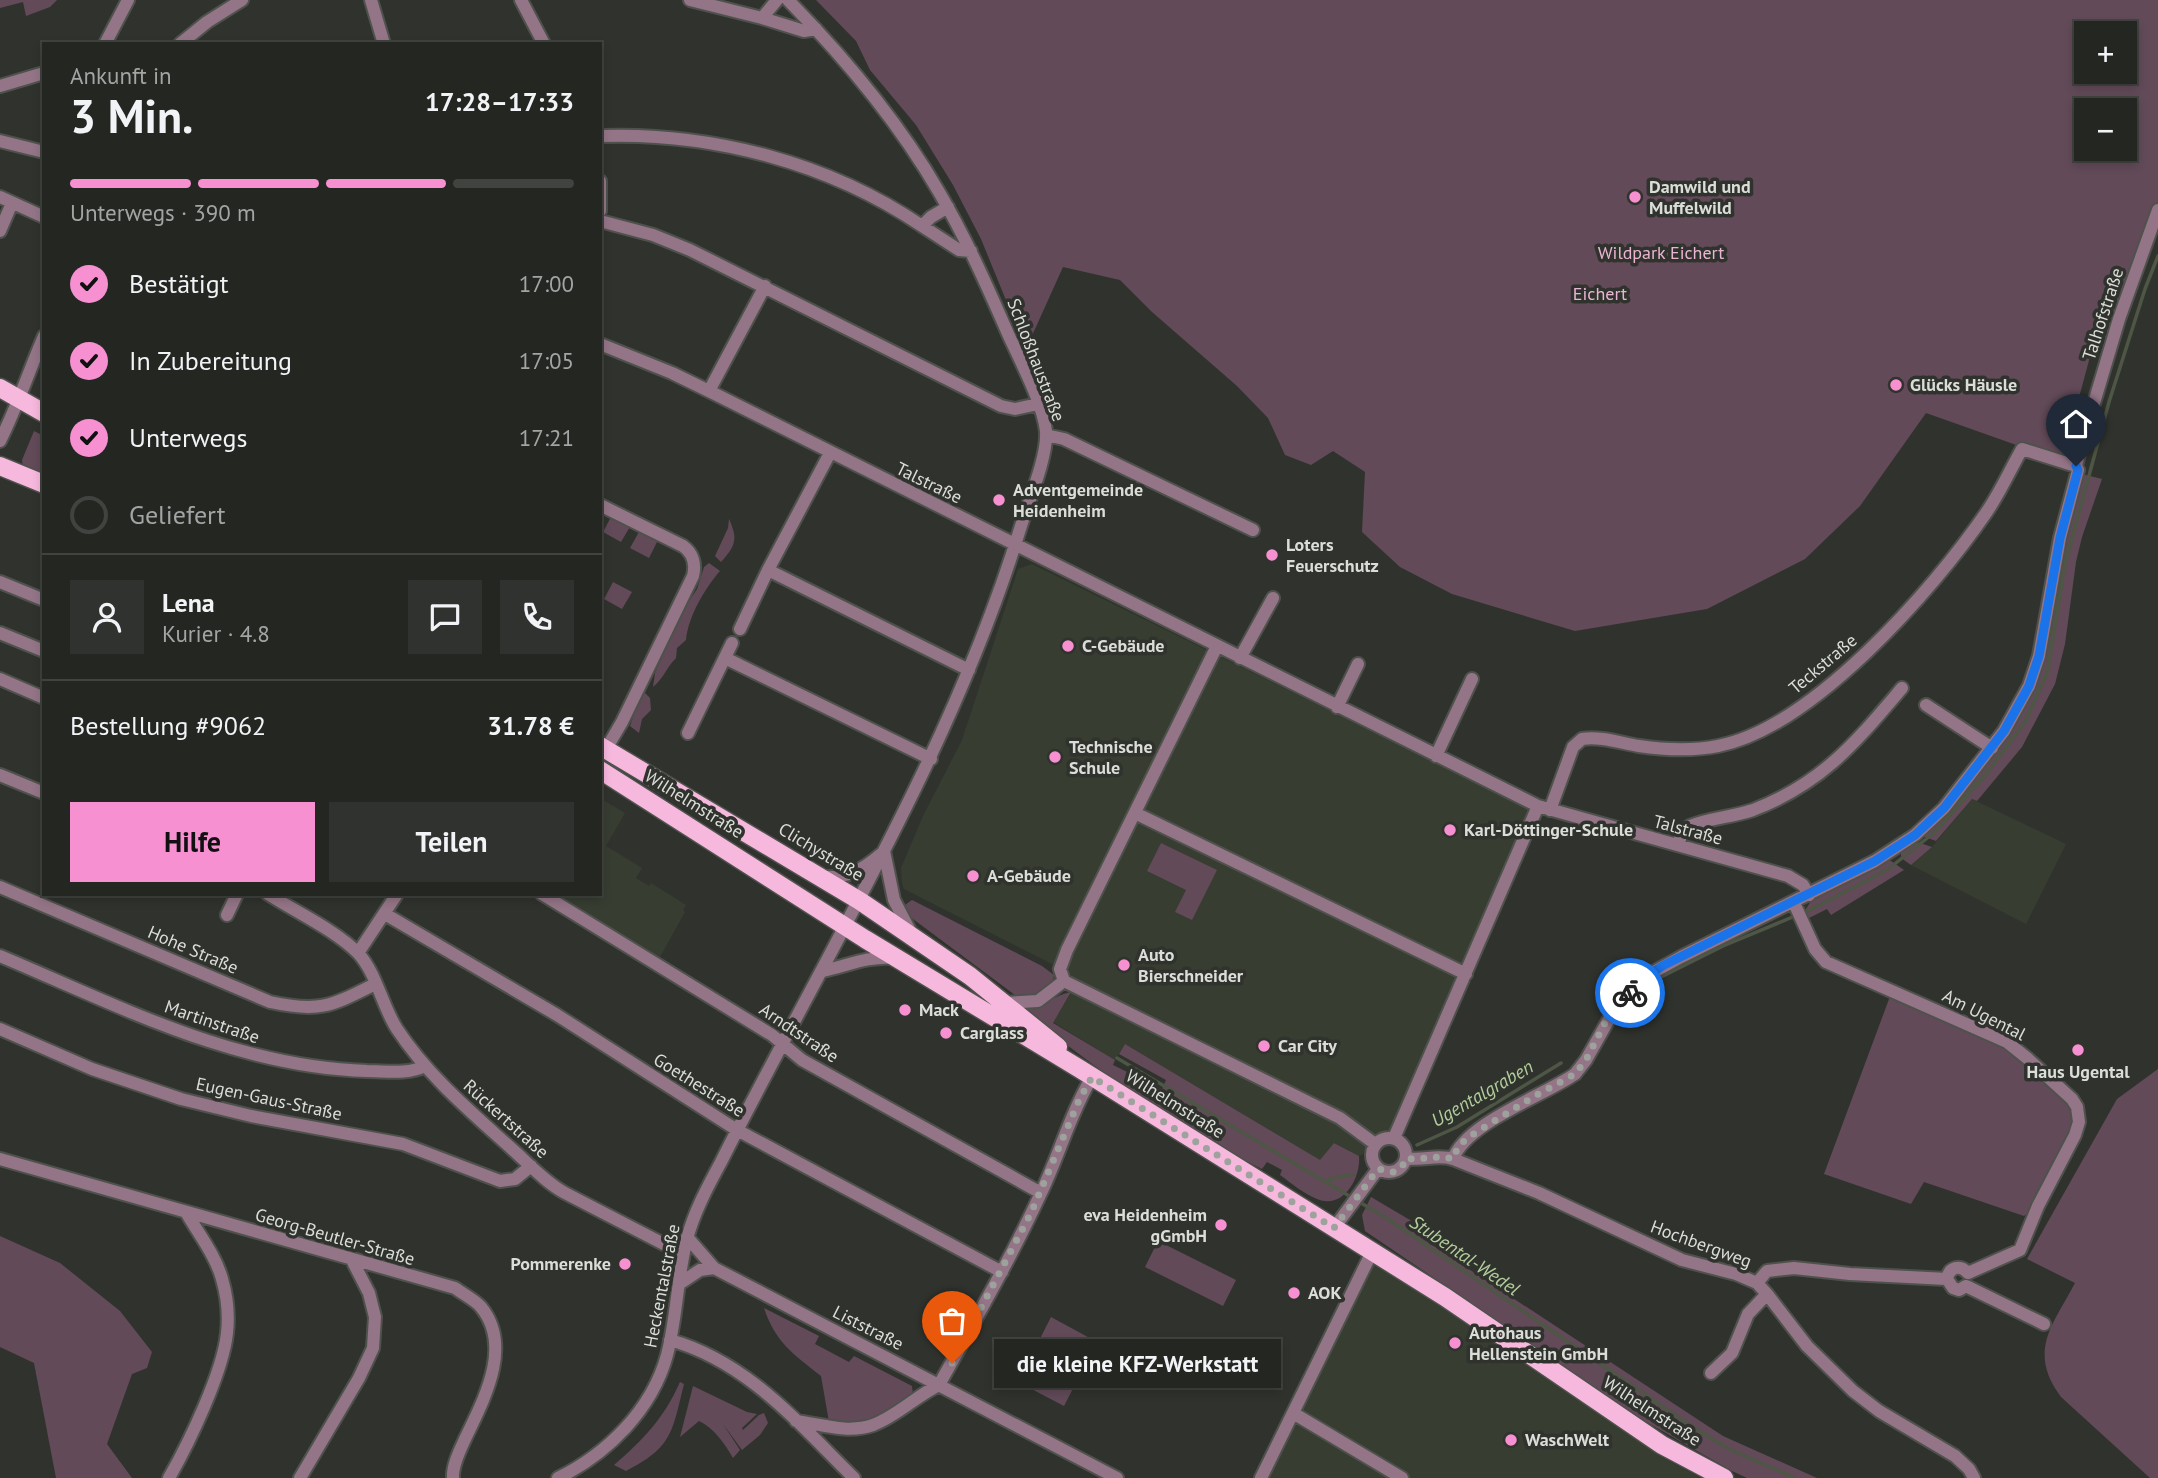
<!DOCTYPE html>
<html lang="de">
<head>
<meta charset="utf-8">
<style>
  body { margin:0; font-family:"PT Sans",sans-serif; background:#30322f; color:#f1f3f6; height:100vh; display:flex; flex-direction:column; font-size:26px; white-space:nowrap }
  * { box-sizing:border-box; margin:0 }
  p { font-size:23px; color:#a3a5a5 }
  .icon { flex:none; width:38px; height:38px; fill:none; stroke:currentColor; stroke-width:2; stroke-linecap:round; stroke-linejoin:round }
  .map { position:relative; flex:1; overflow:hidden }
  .panel { position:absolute; left:42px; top:42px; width:560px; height:854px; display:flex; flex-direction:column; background:#242622; border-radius:0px; box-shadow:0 4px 10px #0003,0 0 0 2px #414340 }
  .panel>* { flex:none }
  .tools { position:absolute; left:2074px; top:21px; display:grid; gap:14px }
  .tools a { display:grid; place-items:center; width:63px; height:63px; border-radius:0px; background:#242622; box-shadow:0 4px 10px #0003,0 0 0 2px #414340; font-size:35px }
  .pin { position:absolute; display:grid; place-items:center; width:60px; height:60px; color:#fff; margin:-72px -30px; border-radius:50% 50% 50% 0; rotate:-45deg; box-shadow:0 0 7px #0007 }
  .pin .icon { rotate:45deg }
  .courier { position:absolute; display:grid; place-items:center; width:70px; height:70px; margin:-35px; border:5px solid #1a73e8; border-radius:50%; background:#fff; color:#222; box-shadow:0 2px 9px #0007 }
  .bubble { position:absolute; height:49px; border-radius:0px; background:#242622; box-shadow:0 4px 10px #0003,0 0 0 2px #414340; font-size:23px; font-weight:600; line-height:49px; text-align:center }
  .summary em { font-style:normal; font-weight:600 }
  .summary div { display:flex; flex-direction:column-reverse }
  .summary { display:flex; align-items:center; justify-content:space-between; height:119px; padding:0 28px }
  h1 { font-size:46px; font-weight:600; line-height:52px }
  .bar { display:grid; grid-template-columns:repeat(4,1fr); gap:10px 7px; align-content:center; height:84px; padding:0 28px }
  .bar i { height:9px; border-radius:5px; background:#414340 }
  .bar .active { background:#f690d0 }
  .bar p { grid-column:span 4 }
  .line { display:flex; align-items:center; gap:18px; padding:0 28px; border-top:2px solid #414340 }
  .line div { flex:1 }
  .round { display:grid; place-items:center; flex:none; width:74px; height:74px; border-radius:0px; background:#30322f }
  ol { padding:0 28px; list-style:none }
  li { display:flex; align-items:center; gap:21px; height:77px }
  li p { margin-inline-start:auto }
  li .icon { padding:7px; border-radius:50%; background:#f690d0; color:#111; stroke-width:4 }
  li:last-child { color:#a3a5a5 }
  li i { width:38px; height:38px; border:4px solid #414340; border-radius:50% }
  .primary-button { display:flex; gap:14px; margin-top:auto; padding:14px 28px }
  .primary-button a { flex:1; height:80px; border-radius:0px; background:#f690d0; color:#111; font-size:28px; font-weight:600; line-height:80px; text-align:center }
  .primary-button a+a { background:#30322f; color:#f1f3f6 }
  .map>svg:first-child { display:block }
  .built { fill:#373d31 }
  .green { fill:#624a58; fill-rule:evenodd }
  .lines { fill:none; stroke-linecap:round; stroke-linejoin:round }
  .stream { stroke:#4e5645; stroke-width:3.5 }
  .minor-casing { stroke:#4f524c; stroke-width:16 }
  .primary-casing { stroke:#4f524c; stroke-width:21 }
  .minor { stroke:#947587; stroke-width:12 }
  .primary { stroke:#f7b8dd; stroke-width:18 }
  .done { stroke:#9ea29c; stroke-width:7; stroke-dasharray:0 12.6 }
  .route { stroke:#1a73e8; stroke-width:9 }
  .poi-dot { fill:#f690d0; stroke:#30332d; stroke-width:2.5 }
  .labels { text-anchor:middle; stroke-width:7; stroke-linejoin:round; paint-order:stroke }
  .poi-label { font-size:18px; font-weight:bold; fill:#daddd8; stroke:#30332d; text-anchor:start }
  .park-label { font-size:18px; fill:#eab5d4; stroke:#30332d }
  .street-label { font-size:18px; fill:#daddd8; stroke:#30332d }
  .water-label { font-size:19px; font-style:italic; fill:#b3cd9c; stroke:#30332d }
</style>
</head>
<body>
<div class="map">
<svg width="2158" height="1478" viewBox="0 0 2158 1478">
  <rect width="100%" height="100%" fill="#30332d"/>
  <path class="built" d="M 1032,564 L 1533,811 L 1390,1130 L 1374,1134 L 1368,1140 L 1363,1154 L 1359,1156 L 1334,1143 L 1320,1161 L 1125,1044 L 1115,1060 L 1053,1022 L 1071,993 L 1052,984 L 1054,965 L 904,889 L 902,883 L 901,868 L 923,816 L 962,740 L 1018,569 Z
    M 1972,799 L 2066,844 L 2026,924 L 1911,865 L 1932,847 Z
    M 603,800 L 625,813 L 606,846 L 642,868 L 636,878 L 649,886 L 651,883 L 686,905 L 683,910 L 685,912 L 660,957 L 557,894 L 600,894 L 600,805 Z
    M 1371,1261 L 1529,1362 L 1662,1457 L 1700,1478 L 1257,1478 Z"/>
  <path class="green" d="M 0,0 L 57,0 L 50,7 L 26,16 L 23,2 L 0,8 Z
    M 816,0 L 2158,0 L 2158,210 L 2111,342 L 2095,338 L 2066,446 L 2080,450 L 2076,466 L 1926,413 L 1860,506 L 1805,559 L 1707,609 L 1575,631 L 1452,594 L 1400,567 L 1362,532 L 1365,472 L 1333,451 L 1311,465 L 1285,455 L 1268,418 L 1237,386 L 1152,312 L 1120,280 L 1063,267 L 1026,349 L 981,239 L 953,185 L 916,125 L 870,70 L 856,41 ZM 2086,33 L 2124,33 L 2124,72 L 2086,72 ZM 2086,110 L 2124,110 L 2124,149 L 2086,149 Z
    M 34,431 L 44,436 L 44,475 L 23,467 L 22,460 Z
    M 2082,474 L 2102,479 L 2082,537 L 2076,562 L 2065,644 L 2055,684 L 2022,747 L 1977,801 L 1972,799 L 1936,841 L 1922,836 L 1963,794 L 2016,722 Z
    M 612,515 L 631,525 L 621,542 L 603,532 Z
    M 729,519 C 738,539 736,545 721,562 L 715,556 L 728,528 Z
    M 640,530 L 658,540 L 649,558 L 630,548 Z
    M 709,563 L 720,571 C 705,588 688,617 686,640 L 677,648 L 676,658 C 666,668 664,678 653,687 L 655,673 L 677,619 L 697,589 L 704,567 Z
    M 613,582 L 632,592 L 622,609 L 604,599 Z
    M 642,690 L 650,698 L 651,710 L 642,719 L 639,733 L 630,726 Z
    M 1917,842 L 1932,847 L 1911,865 L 1901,858 L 1901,851 Z
    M 1161,843 L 1217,870 L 1192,920 L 1175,912 L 1186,890 L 1147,871 Z
    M 1885,860 L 1891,861 L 1904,870 L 1831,915 L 1827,909 L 1807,919 L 1806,909 L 1811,901 Z
    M 912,900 L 1042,966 L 1054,975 C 1052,994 1034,996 1019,998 L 913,919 L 902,907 Z
    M 1892,991 L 1979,1028 L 2058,1084 L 2079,1122 L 2038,1206 L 2024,1216 L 1924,1182 L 1911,1204 L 1824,1174 Z
    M 1071,992 L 1053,1023 L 1115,1060 L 1113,1065 L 1162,1089 L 1166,1080 L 1119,1054 L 1125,1044 L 1320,1160 L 1334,1143 L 1359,1156 C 1361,1178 1343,1210 1317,1199 C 1304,1194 1291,1183 1280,1175 L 1282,1170 L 1267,1162 L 1262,1169 L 1242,1159 C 1168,1113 1090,1070 1026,1010 L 1029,1007 C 1043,1008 1054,995 1071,992 Z
    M 2158,1069 L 2158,1478 L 2150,1478 L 2061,1397 C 2027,1351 2053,1325 2075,1283 L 2027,1259 L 2117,1099 Z
    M 1371,1197 L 1427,1230 L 1423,1239 L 1723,1436 L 1817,1478 L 1747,1478 L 1732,1471 L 1643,1420 L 1365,1231 L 1362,1215 Z
    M 0,1236 L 60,1263 L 120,1311 L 152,1352 L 147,1368 L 132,1374 L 107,1444 L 132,1478 L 56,1478 L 34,1363 L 0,1347 Z
    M 1158,1241 L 1236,1280 L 1223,1306 L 1145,1267 Z
    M 764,1308 L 819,1336 L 815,1344 L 849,1362 L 854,1356 L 912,1386 L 913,1395 C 886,1412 862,1431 829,1422 L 821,1376 C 794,1355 775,1342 764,1308 Z
    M 1051,1317 L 1097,1342 L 1064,1406 L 1018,1382 Z
    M 680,1382 L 684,1384 C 672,1432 673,1447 626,1471 L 614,1465 C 643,1440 664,1418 680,1382 Z
    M 693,1386 L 747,1412 L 757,1414 L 742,1428 L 743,1430 L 759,1415 L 764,1413 L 768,1423 L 760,1435 L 742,1450 L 723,1424 L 740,1450 L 733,1458 C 725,1444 714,1428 699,1421 L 680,1437 Z"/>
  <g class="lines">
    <path class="stream" d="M 1802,914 L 1887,870 L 1935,832 L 1986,774 L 2025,722 L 2047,673 L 2065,564 L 2109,402 L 2145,289 L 2158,256
      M 1625,1010 L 1657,979 L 1723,946 L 1795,916
      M 1117,1058 L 1388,1219 L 1694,1428 L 1729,1449 L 1795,1478
      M 1417,1145 L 1457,1127 L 1561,1063
      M 1328,1180 L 1353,1174"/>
    <g class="minor-casing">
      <path id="minor" d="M 371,0 L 384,44
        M 521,0 L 544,44
        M 690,0 L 762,18 L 777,0
        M 762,18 L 804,31 L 816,29
        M 105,44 L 128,0
        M 180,44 L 207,22 L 242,0
        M 0,86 L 44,73
        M 600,136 C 712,132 829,163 922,226 L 931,217 L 948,207
        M 0,141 L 44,152
        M 600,181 L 600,211
        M 0,197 L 44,217
        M 600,221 L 653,235 L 690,250 L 1001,406 L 1015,409 L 1038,404
        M 922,226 L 959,250 L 971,251
        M 0,231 L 12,203
        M 600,344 L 672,373 L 713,393 L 1538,806 L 1788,876 L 1803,885 L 1809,895
        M 709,391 L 765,286
        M 1046,435 L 1064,439 L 1253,530
        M 0,441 C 17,407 29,371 44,336
        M 600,505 L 683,546 C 693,553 696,564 693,576 L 622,722 L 606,749
        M 768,570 L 969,670
        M 0,582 L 44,600
        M 740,629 L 768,570 L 830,453
        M 0,633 L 44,651
        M 725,658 L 931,759
        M 1240,658 L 1273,598
        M 0,679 L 44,698
        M 1926,705 L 1992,748
        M 1337,707 L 1358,664
        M 688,733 L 732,643
        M 1436,756 L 1472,679
        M 0,775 L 44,793
        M 1550,810 L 1573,747 L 1582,739 C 1600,736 1621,743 1639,746 C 1666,750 1692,751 1718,746 C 1812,728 1933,590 1986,513 C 2000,493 2010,470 2022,449 L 2076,466
        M 1135,813 L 1466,974
        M 1678,845 L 1682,833 L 1690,826 C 1710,818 1733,817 1753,810 C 1823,783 1855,743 1902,688
        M 884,851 L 894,900 L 910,931
        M 823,877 C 849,878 862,870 881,854
        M 0,887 L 270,1002 C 320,1013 331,1006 375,984
        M 268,894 C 296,912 335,930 358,953 C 377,974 382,1006 397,1029 C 428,1076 471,1112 512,1149 C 529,1164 545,1182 565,1193 L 683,1254
        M 542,894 L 772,1035 L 802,1060 L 1041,1193
        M 1794,903 L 1815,949 L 1826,962 L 2007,1042 L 2027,1058 L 2072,1099 L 2077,1107 L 2079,1122 L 2075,1135 L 2038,1206 L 2020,1250 L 1968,1273
        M 385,914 L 557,1015 L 737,1130 L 1002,1272
        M 227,915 L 237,894
        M 358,953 L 397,894
        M 0,956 C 119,1006 235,1067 367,1071 C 386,1071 407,1075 425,1066
        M 822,971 C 847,966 867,956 893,958
        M 1064,981 L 1060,969 L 1067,950 L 1217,646
        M 1064,981 L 1340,1118 L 1375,1144
        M 1005,1003 L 1038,1001 L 1064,981
        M 0,1029 L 92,1069 L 181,1099 L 251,1116 L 403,1144 L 500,1181 L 515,1179 L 531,1166
        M1372 1155a17 17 0 1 1 34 0a17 17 0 1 1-34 0Z
        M 1394,1138 L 1538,806
        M 1406,1158 C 1423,1161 1437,1154 1453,1159 L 1539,1193 L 1682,1260 L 1736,1274 L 1757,1283 L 1767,1294 L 1807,1346 L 1853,1391 L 1879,1411 L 1955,1456 L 1969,1469 L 1974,1478
        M 0,1159 L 455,1288 C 463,1294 475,1300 481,1307 C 513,1346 484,1399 466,1437 C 461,1448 452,1465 453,1478
        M 1453,1159 C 1466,1123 1543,1096 1575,1074 L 1586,1060 L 1613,1012 L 1650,974 L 1681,957 L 1875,861 L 1915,835 L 1944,808 L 2004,731 L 2029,686 L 2039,656 L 2060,538 L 2078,470 L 2076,466 L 2080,450 L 2119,319 L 2158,210
        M 1334,1228 L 1378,1169
        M 687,1237 L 714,1268 L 1117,1478
        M 1947,1279 C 1949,1267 1960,1264 1968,1273
        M 1947,1279 L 1953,1288 L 1959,1290 L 1966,1286
        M 1757,1283 L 1767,1271 L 1794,1268 L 1850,1274 L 1947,1279
        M 679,1284 L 700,1270 L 714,1268
        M 1966,1286 L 2044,1324
        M 670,1340 C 748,1362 798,1423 854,1478
        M 1711,1373 L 1732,1353 L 1748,1314 L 1767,1294
        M 1293,1413 L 1402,1478
        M 796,1421 C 820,1424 848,1434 873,1425 C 897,1416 916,1396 939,1385 C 974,1322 1010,1260 1040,1195 C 1059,1156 1070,1114 1092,1077
        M 169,1478 C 189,1443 223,1372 227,1333 C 229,1315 227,1296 222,1279 C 216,1256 198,1233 186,1212
        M 300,1478 L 359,1378 L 373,1348 L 375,1317 L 369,1293 L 352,1260
        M 558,1478 C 607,1454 652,1410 667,1355 C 677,1317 677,1277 687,1239 C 694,1212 708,1186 721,1162 C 826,953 951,753 1020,529 C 1028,503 1048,456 1046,431 C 1043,404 1021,362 1009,336 C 988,288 966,238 939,192 C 898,121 846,59 788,0
        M 1261,1478 L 1372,1252"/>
    </g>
    <g class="primary-casing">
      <path id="primary" d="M 0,388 L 44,413
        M 0,466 L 44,484
        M 600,746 L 860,901 L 970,976 L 1058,1047
        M 600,770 L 865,939 L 1080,1069 L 1445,1297 L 1662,1445 L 1724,1478"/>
    </g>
    <use href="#minor" class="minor"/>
    <use href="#primary" class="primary"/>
  </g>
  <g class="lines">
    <path class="done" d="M 952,1363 L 1031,1213 L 1080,1098 L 1092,1077 L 1334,1228 L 1378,1169 L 1393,1172 L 1402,1167 L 1406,1158 C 1423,1161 1437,1154 1453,1159 L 1458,1147 L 1467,1138 L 1533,1097 L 1575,1074 L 1586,1060 L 1607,1019 L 1630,993"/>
    <path class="route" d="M 1630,993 L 1650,974 L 1664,965 L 1875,861 L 1915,835 L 1944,808 L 2004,731 L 2029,686 L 2039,656 L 2060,538 L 2078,470 L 2076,466"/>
  </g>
  <g class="poi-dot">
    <circle cx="1635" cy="197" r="7"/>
    <circle cx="1896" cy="385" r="7"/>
    <circle cx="999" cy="500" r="7"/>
    <circle cx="1272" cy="555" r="7"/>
    <circle cx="1068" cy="646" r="7"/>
    <circle cx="1055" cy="757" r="7"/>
    <circle cx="1450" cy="830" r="7"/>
    <circle cx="973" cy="876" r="7"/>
    <circle cx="1124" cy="965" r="7"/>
    <circle cx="905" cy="1010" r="7"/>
    <circle cx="946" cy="1033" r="7"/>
    <circle cx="1264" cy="1046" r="7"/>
    <circle cx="2078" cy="1050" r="7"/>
    <circle cx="1221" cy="1225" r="7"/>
    <circle cx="625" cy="1264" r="7"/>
    <circle cx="1294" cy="1293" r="7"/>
    <circle cx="1455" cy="1343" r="7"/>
    <circle cx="1511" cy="1440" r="7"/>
  </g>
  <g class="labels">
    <g class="poi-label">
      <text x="1649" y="193">Damwild und<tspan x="1649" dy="21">Muffelwild</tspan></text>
      <text x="1910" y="391">Glücks Häusle</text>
      <text x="1013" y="496">Adventgemeinde<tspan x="1013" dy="21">Heidenheim</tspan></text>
      <text x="1286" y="551">Loters<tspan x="1286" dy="21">Feuerschutz</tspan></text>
      <text x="1082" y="652">C-Gebäude</text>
      <text x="1069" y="753">Technische<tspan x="1069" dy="21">Schule</tspan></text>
      <text x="1464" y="836">Karl-Döttinger-Schule</text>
      <text x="987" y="882">A-Gebäude</text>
      <text x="1138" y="961">Auto<tspan x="1138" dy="21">Bierschneider</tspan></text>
      <text x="919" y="1016">Mack</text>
      <text x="960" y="1039">Carglass</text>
      <text x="1278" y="1052">Car City</text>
      <text x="2078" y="1078" text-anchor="middle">Haus Ugental</text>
      <text x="1207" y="1221" text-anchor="end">eva Heidenheim<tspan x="1207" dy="21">gGmbH</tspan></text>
      <text x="611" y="1270" text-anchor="end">Pommerenke</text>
      <text x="1308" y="1299">AOK</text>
      <text x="1469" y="1339">Autohaus<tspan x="1469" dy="21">Hellenstein GmbH</tspan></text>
      <text x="1525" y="1446">WaschWelt</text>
    </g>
    <g class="park-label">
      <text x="1661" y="259">Wildpark Eichert</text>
      <text x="1600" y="300">Eichert</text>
    </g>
    <g class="street-label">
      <text transform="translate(2103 314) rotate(-72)" y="6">Talhofstraße</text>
      <text transform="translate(1036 360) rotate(69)" y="6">Schloßhaustraße</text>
      <text transform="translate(929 483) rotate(26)" y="6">Talstraße</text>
      <text transform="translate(1823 664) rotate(-40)" y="6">Teckstraße</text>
      <text transform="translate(694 804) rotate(32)" y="6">Wilhelmstraße</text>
      <text transform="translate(1688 830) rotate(15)" y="6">Talstraße</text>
      <text transform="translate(821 852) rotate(31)" y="6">Clichystraße</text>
      <text transform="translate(193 950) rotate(23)" y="6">Hohe Straße</text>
      <text transform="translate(1984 1015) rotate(27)" y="6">Am Ugental</text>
      <text transform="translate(212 1022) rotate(19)" y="6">Martinstraße</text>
      <text transform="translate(799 1033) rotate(34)" y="6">Arndtstraße</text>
      <text transform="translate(699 1085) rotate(32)" y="6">Goethestraße</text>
      <text transform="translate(269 1099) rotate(12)" y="6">Eugen-Gaus-Straße</text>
      <text transform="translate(1175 1104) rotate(32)" y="6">Wilhelmstraße</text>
      <text transform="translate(506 1119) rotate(42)" y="6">Rückertstraße</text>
      <text transform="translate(335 1237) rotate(16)" y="6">Georg-Beutler-Straße</text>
      <text transform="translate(1701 1244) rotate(20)" y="6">Hochbergweg</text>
      <text transform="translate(662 1286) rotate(-79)" y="6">Heckentalstraße</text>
      <text transform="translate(868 1328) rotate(27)" y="6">Liststraße</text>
      <text transform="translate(1652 1411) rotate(33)" y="6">Wilhelmstraße</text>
    </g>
    <g class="water-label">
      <text transform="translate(1482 1093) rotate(-30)" y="7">Ugentalgraben</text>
      <text transform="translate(1465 1255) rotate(34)" y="7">Stubental-Wedel</text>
    </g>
  </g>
</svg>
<div class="tools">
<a>+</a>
<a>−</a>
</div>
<div class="pin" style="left:952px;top:1363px;background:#ea580c"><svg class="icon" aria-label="bag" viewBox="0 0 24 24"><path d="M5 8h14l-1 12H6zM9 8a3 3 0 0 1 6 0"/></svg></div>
<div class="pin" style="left:2076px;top:466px;background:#1f2937"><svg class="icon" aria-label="home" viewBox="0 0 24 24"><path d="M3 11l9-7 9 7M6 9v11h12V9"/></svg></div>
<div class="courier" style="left:1630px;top:993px"><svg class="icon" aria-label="bike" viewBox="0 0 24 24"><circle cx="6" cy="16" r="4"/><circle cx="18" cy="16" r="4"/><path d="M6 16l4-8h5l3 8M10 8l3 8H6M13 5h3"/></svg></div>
<div class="bubble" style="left:994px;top:1339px;width:287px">die kleine KFZ-Werkstatt</div>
<section class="panel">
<div class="summary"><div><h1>3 Min.</h1><p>Ankunft in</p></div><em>17:28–17:33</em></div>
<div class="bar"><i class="active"></i><i class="active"></i><i class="active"></i><i></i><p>Unterwegs · 390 m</p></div>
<ol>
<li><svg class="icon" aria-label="check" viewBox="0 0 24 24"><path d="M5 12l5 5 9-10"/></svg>Bestätigt<p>17:00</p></li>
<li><svg class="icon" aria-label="check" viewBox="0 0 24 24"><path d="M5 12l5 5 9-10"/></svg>In Zubereitung<p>17:05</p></li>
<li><svg class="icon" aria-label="check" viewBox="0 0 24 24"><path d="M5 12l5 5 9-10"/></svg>Unterwegs<p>17:21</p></li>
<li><i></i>Geliefert</li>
</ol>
<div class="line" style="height:126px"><a class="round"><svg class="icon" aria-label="person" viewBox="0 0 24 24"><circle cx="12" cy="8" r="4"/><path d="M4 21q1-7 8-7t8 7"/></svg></a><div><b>Lena</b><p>Kurier · 4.8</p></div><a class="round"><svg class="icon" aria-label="chat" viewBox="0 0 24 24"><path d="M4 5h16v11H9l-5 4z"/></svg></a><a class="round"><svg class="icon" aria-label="phone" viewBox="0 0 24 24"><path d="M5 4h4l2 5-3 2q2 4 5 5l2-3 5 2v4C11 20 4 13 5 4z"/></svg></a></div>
<div class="line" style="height:91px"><div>Bestellung #9062</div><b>31.78 €</b></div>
<div class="primary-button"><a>Hilfe</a><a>Teilen</a></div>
</section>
</div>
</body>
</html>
